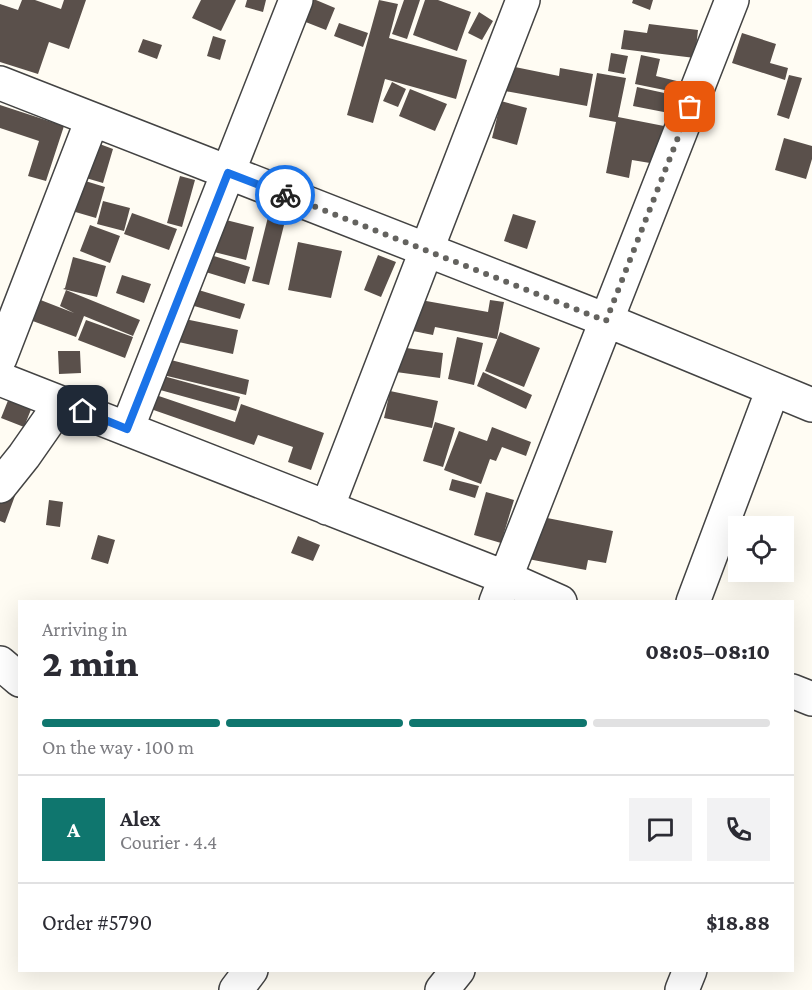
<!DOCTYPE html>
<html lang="en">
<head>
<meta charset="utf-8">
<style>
  body { margin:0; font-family:"Crimson Pro",serif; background:#f2f2f3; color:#2b2b33; height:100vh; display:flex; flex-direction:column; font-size:22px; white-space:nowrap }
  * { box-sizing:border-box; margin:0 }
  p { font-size:20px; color:#7c7c81 }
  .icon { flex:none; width:33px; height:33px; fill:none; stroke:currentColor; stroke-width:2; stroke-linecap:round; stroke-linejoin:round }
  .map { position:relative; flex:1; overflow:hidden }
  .sheet { position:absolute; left:18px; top:600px; width:776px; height:372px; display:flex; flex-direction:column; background:#fff; border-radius:0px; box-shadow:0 6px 24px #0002 }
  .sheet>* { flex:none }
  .buttons { position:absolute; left:728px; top:516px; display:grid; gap:12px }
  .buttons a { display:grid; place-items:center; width:66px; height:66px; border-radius:0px; background:#fff; box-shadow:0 6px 24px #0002; font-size:30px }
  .pin { position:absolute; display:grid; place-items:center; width:51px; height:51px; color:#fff; margin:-26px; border-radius:12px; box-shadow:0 3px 9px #0006 }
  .courier { position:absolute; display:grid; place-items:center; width:60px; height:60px; margin:-30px; border:4px solid #1a73e8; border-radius:50%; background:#fff; color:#222; box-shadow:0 2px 8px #0007 }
  .headline em { font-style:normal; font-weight:800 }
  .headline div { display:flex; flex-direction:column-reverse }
  .headline { display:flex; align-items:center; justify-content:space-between; height:102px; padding:0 24px }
  h1 { font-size:39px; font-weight:800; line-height:45px }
  .bar { display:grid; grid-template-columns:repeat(4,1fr); gap:9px 6px; align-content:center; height:72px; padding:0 24px }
  .bar i { height:8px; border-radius:4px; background:#e1e1e2 }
  .bar .active { background:#0f766e }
  .bar p { grid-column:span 4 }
  .line { display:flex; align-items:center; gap:15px; padding:0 24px; border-top:2px solid #e1e1e2 }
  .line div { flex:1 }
  .round { display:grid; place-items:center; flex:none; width:63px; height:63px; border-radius:0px; background:#f2f2f3 }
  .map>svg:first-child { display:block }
  .building { fill:#5a504b }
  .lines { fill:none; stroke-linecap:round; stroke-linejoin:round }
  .minor-casing { stroke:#434343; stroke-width:36 }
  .minor { stroke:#fff; stroke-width:33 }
  .done { stroke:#64635f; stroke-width:6; stroke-dasharray:0 10.8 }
  .route { stroke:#1a73e8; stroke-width:8 }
</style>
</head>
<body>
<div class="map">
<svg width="812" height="990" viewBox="0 0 812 990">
  <rect width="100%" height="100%" fill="#fffcf3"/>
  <path class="building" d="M 22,0 L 35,0 L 61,9 L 64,0 L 86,0 L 69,49 L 49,42 L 38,74 L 0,62 L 0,4 L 18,10 Z
    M 201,0 L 236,0 L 221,31 L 192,18 Z
    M 247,0 L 266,0 L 263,12 L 245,7 Z
    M 306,0 L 316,0 L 335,8 L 326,30 L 298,19 Z
    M 379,0 L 398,4 L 389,38 L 467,60 L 456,99 L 385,79 L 373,123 L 347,115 Z
    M 404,0 L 420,0 L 407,39 L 392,34 Z
    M 425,0 L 438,0 L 471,12 L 457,51 L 413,35 Z
    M 633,0 L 653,0 L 650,10 L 632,3 Z
    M 479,12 L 493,21 L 482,40 L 468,33 Z
    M 339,23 L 368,33 L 363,47 L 334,36 Z
    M 649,24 L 698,30 L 695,58 L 621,49 L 624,30 L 647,33 Z
    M 742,33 L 776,44 L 770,63 L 788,68 L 785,80 L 732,63 Z
    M 213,36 L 226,40 L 220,60 L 207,56 Z
    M 143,39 L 162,45 L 157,59 L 138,52 Z
    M 611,53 L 628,56 L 624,74 L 608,71 Z
    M 641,55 L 660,59 L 656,76 L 681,82 L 679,93 L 635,84 Z
    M 510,66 L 559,76 L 560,68 L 593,74 L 587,106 L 505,91 Z
    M 597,73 L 626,78 L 618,117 L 664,126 L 656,164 L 632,160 L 629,178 L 606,173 L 616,122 L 589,117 Z
    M 789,75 L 802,78 L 789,119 L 777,115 Z
    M 392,82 L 406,89 L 398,107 L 383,101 Z
    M 637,87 L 678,96 L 674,114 L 633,106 Z
    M 410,89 L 447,104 L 435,131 L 399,116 Z
    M 501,101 L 527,108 L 517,145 L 492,138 Z
    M 0,105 L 64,126 L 46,181 L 28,176 L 39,141 L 0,128 Z
    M 784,138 L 812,146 L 812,159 L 806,179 L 775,170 Z
    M 97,143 L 113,149 L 103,183 L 86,178 Z
    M 180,176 L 195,180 L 182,227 L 167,223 Z
    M 82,180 L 105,187 L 96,218 L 72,211 Z
    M 103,201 L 130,208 L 124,231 L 97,224 Z
    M 132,213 L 177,229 L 169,250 L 124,234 Z
    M 269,213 L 286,217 L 269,285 L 252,281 Z
    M 513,214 L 536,221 L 527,249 L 504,241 Z
    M 218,218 L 254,227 L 246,260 L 210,251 Z
    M 90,225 L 120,236 L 110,263 L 80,251 Z
    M 298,242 L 342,251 L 331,298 L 288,290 Z
    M 204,253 L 250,267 L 245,284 L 199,270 Z
    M 378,255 L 396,262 L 381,297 L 364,290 Z
    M 73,257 L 106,266 L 97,297 L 63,289 L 65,288 Z
    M 122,275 L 151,284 L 144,303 L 116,293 Z
    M 192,288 L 245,304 L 240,319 L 187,304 Z
    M 66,290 L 140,320 L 133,336 L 84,316 L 76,337 L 30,320 L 38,299 L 74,313 L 60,306 Z
    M 415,299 L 488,312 L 490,300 L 504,302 L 497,339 L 435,327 L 433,335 L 408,330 Z
    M 180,318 L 238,330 L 233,354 L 174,341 Z
    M 86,320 L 133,337 L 125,358 L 78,340 Z
    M 500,332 L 540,348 L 524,387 L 485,371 Z
    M 457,337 L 483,343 L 474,385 L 448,379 Z
    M 399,347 L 443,353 L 440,378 L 396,372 Z
    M 58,351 L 80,351 L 81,373 L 59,374 Z
    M 167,359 L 249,380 L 246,395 L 163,375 Z
    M 483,372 L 532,395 L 526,409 L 477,386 Z
    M 156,374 L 240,397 L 236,411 L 153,388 Z
    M 390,391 L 438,401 L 432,428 L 384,418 Z
    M 150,393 L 235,422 L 241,404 L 324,433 L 311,470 L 288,462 L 293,447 L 258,435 L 254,445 L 145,407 Z
    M 9,398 L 32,407 L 24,427 L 1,418 Z
    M 435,422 L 455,428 L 443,467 L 423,461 Z
    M 492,427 L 531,442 L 526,456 L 502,447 L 496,461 L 490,459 L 481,484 L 444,470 L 459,431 L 487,441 Z
    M 452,479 L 479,486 L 475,498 L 449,490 Z
    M 0,488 L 16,493 L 5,523 L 0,521 Z
    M 486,492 L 514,500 L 501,543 L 474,535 Z
    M 49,500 L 63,502 L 60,527 L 46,525 Z
    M 537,516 L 613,531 L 606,563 L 588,560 L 586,570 L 528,559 Z
    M 98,535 L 115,540 L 108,564 L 91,559 Z
    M 298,536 L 320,545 L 313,561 L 291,553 Z"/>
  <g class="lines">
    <g class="minor-casing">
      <path id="minor" d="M 0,83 L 606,320 L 812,405
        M 0,358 L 92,120
        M 0,379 L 504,577 L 560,602
        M 127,429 L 296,0
        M 0,486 L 24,456 L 61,403
        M 327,508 L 523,0
        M 496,602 L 732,0
        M 693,602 L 773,389
        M 0,663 L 20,680
        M 792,691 L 812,699
        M 236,990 L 251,970
        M 442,990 L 458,970
        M 682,990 L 690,970"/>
    </g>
    <use href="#minor" class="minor"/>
  </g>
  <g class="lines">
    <path class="done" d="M 285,195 L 606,321 L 690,107"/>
    <path class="route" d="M 83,411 L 127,429 L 228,173 L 285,195"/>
  </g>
</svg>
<div class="buttons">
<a><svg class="icon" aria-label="locate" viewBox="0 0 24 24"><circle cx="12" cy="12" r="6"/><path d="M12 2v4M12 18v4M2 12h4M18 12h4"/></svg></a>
</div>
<div class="pin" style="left:690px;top:107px;background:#ea580c"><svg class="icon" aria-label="bag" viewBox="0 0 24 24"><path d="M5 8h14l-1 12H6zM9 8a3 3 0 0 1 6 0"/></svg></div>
<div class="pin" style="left:83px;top:411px;background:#1f2937"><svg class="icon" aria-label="home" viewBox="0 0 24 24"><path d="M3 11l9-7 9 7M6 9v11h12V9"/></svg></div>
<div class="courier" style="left:285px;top:195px"><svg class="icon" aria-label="bike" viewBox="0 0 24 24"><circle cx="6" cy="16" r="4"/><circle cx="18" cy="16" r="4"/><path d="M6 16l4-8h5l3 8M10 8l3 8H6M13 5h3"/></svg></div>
<section class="sheet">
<div class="headline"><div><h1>2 min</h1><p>Arriving in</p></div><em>08:05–08:10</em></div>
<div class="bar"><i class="active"></i><i class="active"></i><i class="active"></i><i></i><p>On the way · 100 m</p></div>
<div class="line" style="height:108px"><b class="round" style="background:#0f766e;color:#fff">A</b><div><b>Alex</b><p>Courier · 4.4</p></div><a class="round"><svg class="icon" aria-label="chat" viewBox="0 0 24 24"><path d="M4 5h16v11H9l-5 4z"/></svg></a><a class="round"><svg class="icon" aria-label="phone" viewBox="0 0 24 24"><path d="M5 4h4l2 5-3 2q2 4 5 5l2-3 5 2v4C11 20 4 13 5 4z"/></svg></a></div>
<div class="line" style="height:78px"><div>Order #5790</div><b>$18.88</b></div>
</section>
</div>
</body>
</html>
